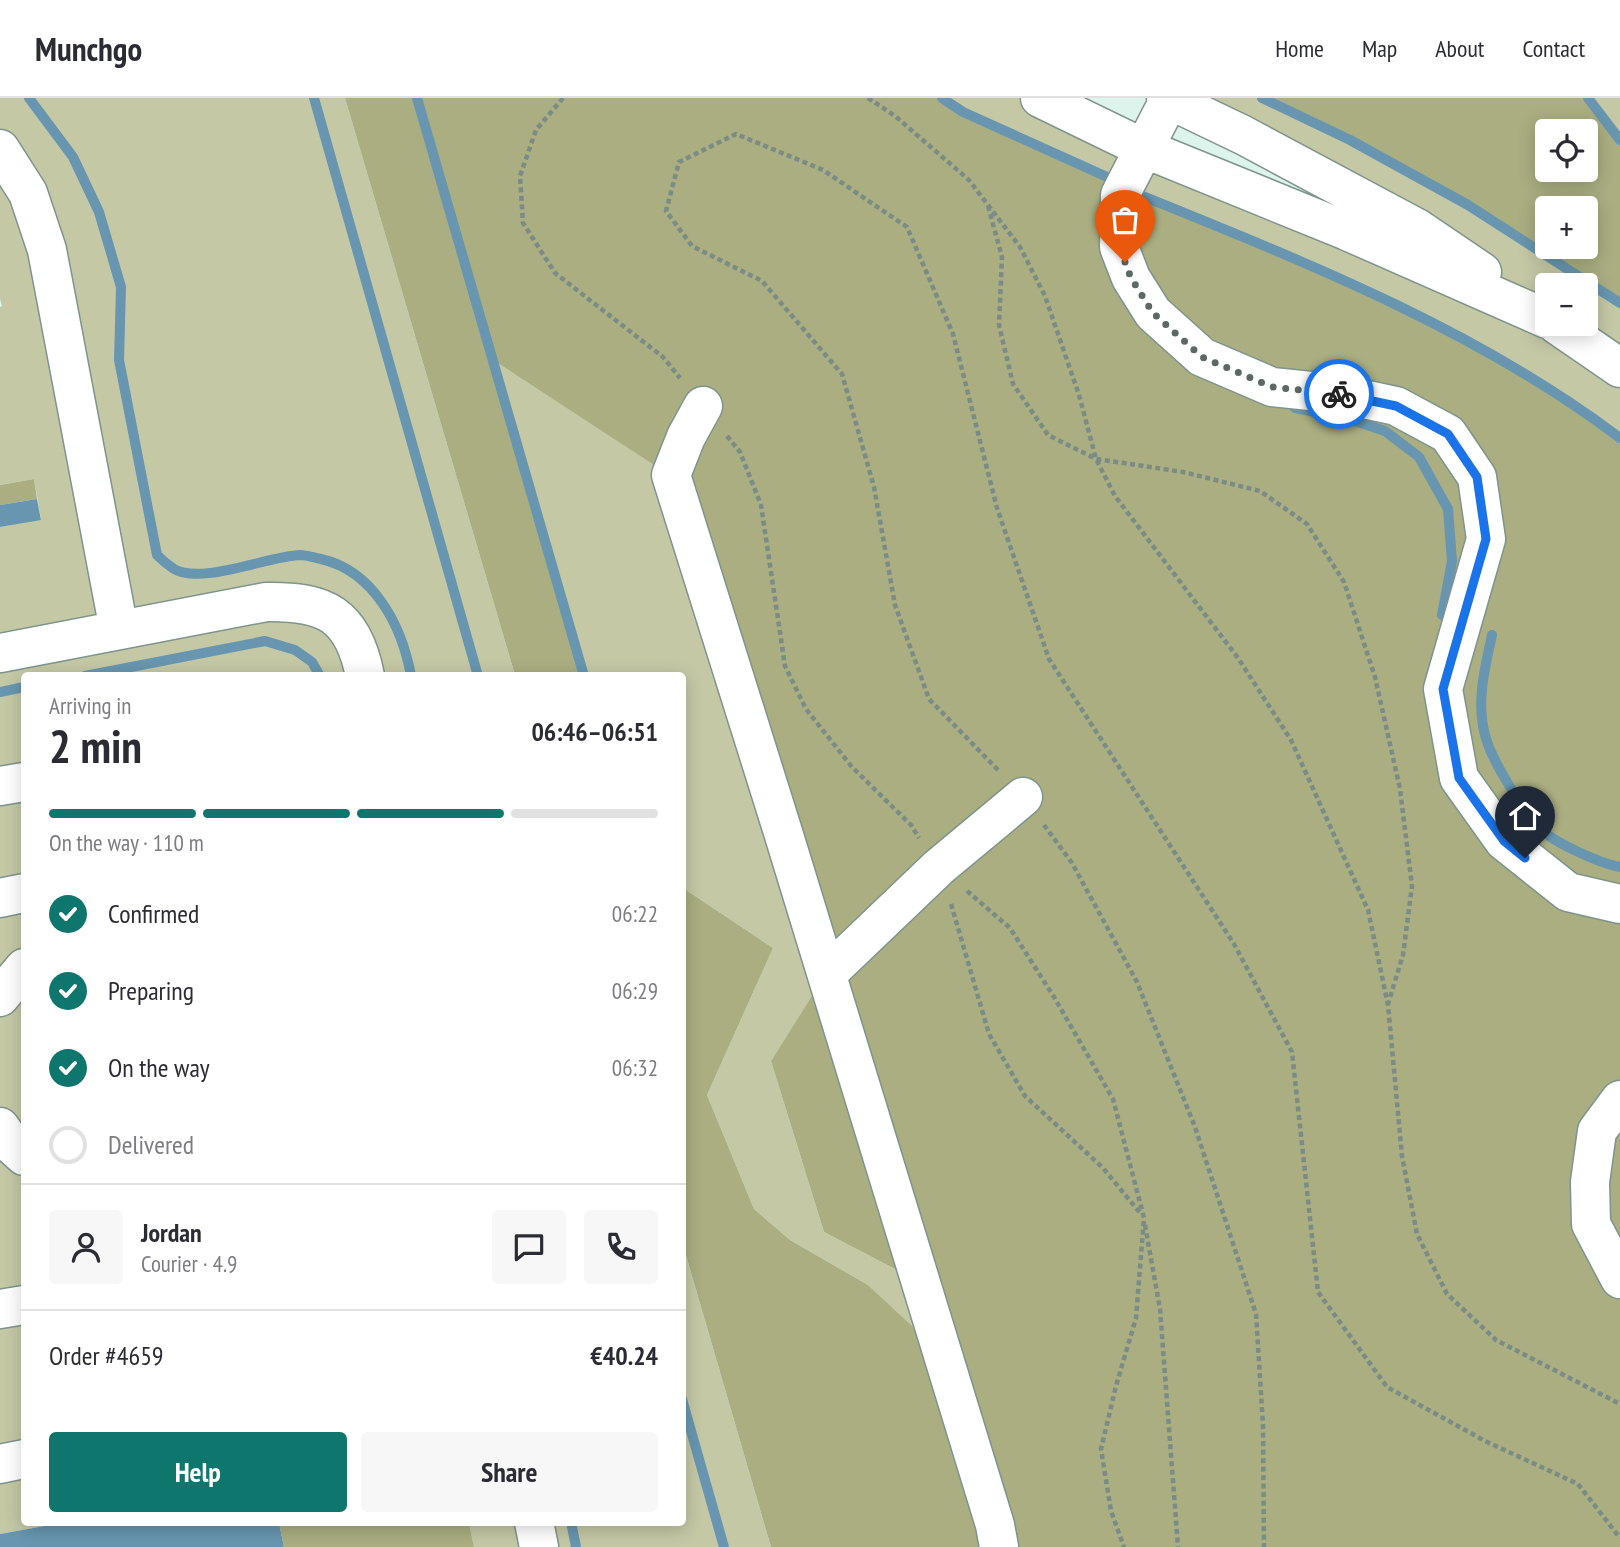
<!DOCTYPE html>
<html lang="en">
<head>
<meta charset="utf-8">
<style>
  body { margin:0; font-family:"PT Sans Narrow",sans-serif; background:#f7f7f7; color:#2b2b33; height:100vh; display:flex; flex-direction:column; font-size:26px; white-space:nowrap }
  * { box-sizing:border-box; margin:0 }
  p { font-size:23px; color:#7c7c81 }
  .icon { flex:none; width:38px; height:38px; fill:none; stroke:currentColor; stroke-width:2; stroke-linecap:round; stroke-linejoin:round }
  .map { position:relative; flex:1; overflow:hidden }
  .sheet { position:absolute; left:21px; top:574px; width:665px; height:854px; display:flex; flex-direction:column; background:#fff; border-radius:7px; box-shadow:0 4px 18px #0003 }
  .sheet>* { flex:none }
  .fabs { position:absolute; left:1535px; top:21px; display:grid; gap:14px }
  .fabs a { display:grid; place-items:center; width:63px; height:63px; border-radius:7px; background:#fff; box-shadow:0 4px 18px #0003; font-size:35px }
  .pin { position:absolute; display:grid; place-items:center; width:60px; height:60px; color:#fff; margin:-72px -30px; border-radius:50% 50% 50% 0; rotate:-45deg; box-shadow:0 0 7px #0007 }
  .pin .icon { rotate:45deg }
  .courier { position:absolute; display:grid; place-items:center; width:70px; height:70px; margin:-35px; border:5px solid #1a73e8; border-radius:50%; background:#fff; color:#222; box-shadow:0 2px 9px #0007 }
  .overview em { font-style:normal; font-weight:700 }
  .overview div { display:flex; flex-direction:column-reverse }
  .overview { display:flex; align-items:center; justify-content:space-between; height:119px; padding:0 28px }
  h1 { font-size:46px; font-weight:700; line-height:52px }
  .bar { display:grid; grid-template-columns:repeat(4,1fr); gap:10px 7px; align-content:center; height:84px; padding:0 28px }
  .bar i { height:9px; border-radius:5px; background:#e1e1e2 }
  .bar .active { background:#0f766e }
  .bar p { grid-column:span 4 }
  .line { display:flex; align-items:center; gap:18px; padding:0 28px; border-top:2px solid #e1e1e2 }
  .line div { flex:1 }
  .round { display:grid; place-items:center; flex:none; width:74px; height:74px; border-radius:7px; background:#f7f7f7 }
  ol { padding:0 28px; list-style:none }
  li { display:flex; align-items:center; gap:21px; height:77px }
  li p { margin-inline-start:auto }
  li .icon { padding:7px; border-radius:50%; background:#0f766e; color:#fff; stroke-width:4 }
  li:last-child { color:#7c7c81 }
  li i { width:38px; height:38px; border:4px solid #e1e1e2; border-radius:50% }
  .action { display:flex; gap:14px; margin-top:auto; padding:14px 28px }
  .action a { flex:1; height:80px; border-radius:7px; background:#0f766e; color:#fff; font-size:28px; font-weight:700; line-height:80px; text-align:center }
  .action a+a { background:#f7f7f7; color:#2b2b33 }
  header { display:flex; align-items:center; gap:42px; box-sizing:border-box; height:98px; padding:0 35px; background:#fff; border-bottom:2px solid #e1e1e2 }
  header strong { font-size:33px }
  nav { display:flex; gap:38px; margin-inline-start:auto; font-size:24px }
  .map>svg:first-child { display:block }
  .green { fill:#c5c8a5 }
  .forest { fill:#aaae81; fill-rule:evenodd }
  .water { fill:#6896b0 }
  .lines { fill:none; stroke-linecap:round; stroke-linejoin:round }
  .stream { stroke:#6896b0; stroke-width:10 }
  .minor-casing { stroke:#7e948c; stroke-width:41 }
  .path { stroke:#7b8b85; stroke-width:4.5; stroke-dasharray:5 3.5; stroke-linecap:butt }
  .minor { stroke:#fff; stroke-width:38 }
  .done { stroke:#5b6863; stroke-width:7; stroke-dasharray:0 12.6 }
  .route { stroke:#1a73e8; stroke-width:9 }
</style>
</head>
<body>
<header>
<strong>Munchgo</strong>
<nav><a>Home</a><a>Map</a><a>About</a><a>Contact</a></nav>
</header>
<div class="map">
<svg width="1620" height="1449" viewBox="0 0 1620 1449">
  <rect width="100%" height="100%" fill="#dcf4eb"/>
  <path class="green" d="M 0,0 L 345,0 L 515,577 L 24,578 L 24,1424 L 61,1425 L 0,1436 L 0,429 L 41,421 L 34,381 L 0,387 L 0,209 L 2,208 L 0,201 Z
    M 942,0 L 1040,0 L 1143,50 L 1228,83 L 1547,221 L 1547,226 L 1586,226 L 1586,187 L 1547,187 L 1547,219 L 1417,130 L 1243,37 L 1166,0 L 1262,0 L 1350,42 L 1468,107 L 1620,205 L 1620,340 L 1578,308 L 1473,244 L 1272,150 L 1145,99 L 1105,78 L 963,14 Z
    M 1588,0 L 1620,0 L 1620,42 Z
    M 493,262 L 671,377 L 827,876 L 771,963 L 824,1134 L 920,1184 L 943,1258 L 868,1187 L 790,1142 L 754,1111 L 707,997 L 773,850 L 683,790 L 682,578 L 584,577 Z
    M 683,1147 L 771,1449 L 474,1449 L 469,1425 L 682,1424 Z"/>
  <path class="forest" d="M 345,0 L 942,0 L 963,14 L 1105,78 L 1145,99 L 1272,150 L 1473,244 L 1578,308 L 1620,340 L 1620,1449 L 771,1449 L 683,1147 L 683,790 L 773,850 L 707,997 L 754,1111 L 790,1142 L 868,1187 L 942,1256 L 920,1184 L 824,1134 L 771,963 L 826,876 L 671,378 L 493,262 L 584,577 L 515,577 Z
    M 1262,0 L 1588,0 L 1620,42 L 1620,205 L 1468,107 L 1350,42 ZM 1586,33 L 1586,72 L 1547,72 L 1547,33 ZM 1586,110 L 1586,149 L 1547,149 L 1547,110 Z
    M 34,381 L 37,401 L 0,407 L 0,387 Z
    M 279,1425 L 469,1425 L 474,1449 L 284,1449 Z"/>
  <path class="water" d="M 37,401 L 41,422 L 0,429 L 0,407 Z
    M 61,1425 L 279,1425 L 284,1449 L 0,1449 L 0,1436 Z"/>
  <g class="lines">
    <path class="stream" d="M 29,0 L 73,59 L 99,114 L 121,189 L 119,262 L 157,457 C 162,462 168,467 174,471 C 201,487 269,458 300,457 C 307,457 315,460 321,461 C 374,473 402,528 411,578
      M 314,0 L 478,578
      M 417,0 L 584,578
      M 942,0 L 963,14 L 1105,78
      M 1262,0 L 1350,42 L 1468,107 L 1620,205
      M 1588,0 L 1620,42
      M 1145,99 C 1308,165 1479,233 1620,340
      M 1295,310 L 1346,320 L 1385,333 L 1419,359 L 1448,411 L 1452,463 L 1442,517
      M 1492,537 C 1485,570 1476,603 1485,637 C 1491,662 1525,716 1543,733 C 1557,746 1602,766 1620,769
      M 85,578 L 265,543 L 295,552 L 312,564 L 320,578
      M 0,594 L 24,589
      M 682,1301 L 724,1449
      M 571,1424 L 576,1449"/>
    <g class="minor-casing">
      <path id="minor" d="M 1040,0 L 1143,50 L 1347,133 L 1547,221
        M 1166,0 L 1243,37 L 1417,130 L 1482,174
        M 1170,0 L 1120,97 L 1119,149 L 1131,180 L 1153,215 L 1202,259 L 1272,289 L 1340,296 L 1396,308 L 1448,336 L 1477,379 L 1486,441 L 1443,591 L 1459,680 L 1504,743 L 1568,794 L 1620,806
        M 0,51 L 28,95 L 47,152 L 119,532
        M 1556,226 L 1620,270
        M 703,308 L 686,339 L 671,377 L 783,734 L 995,1427 L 999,1449
        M 0,555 L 266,504 C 325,503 353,516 365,578
        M 0,688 L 24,684
        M 0,800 L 24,795
        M 827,876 L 939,769 L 1023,699
        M 0,899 L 24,870
        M 1620,1002 L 1597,1033 L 1590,1084 L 1591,1126 L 1620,1181
        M 0,1029 L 14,1049 L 24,1058
        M 0,1211 L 24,1207
        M 0,1366 L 24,1361
        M 534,1424 L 539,1449"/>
    </g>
    <path class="path" d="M 563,0 L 536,32 L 520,78 L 523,125 L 555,175 L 663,259 L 680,280
      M 868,0 L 895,18 L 969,82 L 1020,149 L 1045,198 L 1079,297 L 1096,361 L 1115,398 L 1238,560 L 1291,642 L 1368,812 L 1388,907 L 1402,1058 L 1417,1136 L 1447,1196 L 1496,1242 L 1620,1306
      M 988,108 L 1002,159 L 999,227 L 1013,286 L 1048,337 L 1096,361 L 1183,374 L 1260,393 L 1307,426 L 1344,484 L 1375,579 L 1400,691 L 1412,788 L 1403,857 L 1388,906
      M 727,338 L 740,354 L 761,407 L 785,568 L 806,611 L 852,669 L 911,727 L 919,740
      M 998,672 L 929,601 L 895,507 L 874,389 L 842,276 L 762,183 L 692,148 L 666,113 L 679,64 L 736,36 L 823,72 L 907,129 L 953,236 L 997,410 L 1049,561 L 1234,846 L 1292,954 L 1318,1194 L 1387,1289 L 1485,1343 L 1578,1386 L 1620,1440
      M 1044,727 L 1072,765 L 1137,884 L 1195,1029 L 1256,1216 L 1263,1327 L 1264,1449
      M 967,793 L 1010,830 L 1054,899 L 1113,1001 L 1144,1120 L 1136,1220 L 1116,1288 L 1101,1351 L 1111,1413 L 1124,1449
      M 951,806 L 989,936 L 1025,998 L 1103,1070 L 1141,1116
      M 1145,1127 L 1160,1211 L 1178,1449"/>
    <use href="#minor" class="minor"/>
  </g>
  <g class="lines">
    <path class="done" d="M 1125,164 L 1131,180 L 1153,215 L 1202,259 L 1272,289 L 1339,296"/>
    <path class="route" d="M 1339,296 L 1396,308 L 1448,336 L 1477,379 L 1486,441 L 1443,591 L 1459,680 L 1504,743 L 1525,760"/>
  </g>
</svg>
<div class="fabs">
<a><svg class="icon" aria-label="locate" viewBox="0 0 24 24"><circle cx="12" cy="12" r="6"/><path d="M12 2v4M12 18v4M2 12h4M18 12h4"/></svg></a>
<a>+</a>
<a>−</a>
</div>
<div class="pin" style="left:1125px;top:164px;background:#ea580c"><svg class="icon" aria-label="bag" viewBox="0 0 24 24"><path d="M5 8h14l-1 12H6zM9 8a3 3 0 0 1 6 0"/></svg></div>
<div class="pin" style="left:1525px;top:760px;background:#1f2937"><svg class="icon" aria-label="home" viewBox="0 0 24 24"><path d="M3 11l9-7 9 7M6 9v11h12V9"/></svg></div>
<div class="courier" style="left:1339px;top:296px"><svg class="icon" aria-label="bike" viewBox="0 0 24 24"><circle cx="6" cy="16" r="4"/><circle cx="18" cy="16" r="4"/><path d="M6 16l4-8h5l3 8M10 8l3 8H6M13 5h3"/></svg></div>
<section class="sheet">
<div class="overview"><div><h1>2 min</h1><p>Arriving in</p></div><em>06:46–06:51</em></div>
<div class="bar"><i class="active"></i><i class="active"></i><i class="active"></i><i></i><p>On the way · 110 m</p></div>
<ol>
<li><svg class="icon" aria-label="check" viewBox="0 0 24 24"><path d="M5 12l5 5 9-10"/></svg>Confirmed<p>06:22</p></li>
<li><svg class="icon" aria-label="check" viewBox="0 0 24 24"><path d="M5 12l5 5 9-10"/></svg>Preparing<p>06:29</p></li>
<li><svg class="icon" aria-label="check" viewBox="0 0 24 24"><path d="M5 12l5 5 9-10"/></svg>On the way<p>06:32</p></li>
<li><i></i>Delivered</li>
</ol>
<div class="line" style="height:126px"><a class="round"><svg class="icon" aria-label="person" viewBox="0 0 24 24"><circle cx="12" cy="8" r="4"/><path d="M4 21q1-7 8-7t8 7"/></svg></a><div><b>Jordan</b><p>Courier · 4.9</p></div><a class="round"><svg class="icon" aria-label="chat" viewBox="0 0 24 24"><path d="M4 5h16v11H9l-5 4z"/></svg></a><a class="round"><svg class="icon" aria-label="phone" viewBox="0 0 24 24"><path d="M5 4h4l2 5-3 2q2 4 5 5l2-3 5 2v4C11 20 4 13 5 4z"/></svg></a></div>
<div class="line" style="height:91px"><div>Order #4659</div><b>€40.24</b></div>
<div class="action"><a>Help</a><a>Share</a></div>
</section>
</div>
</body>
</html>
